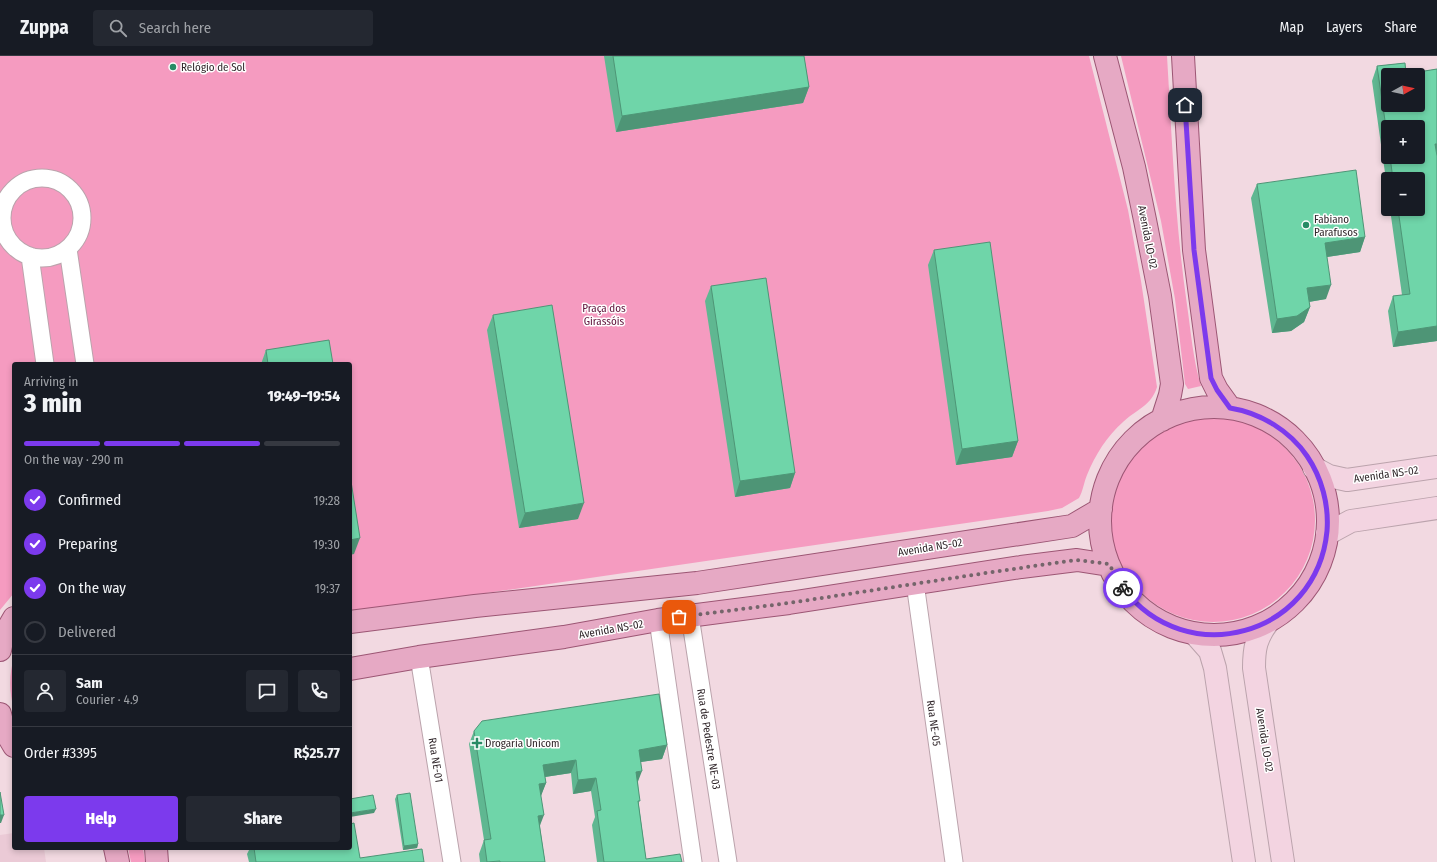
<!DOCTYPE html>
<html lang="en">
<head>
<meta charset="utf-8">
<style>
  body { margin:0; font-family:"Fira Sans Condensed",sans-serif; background:#242831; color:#f1f3f6; height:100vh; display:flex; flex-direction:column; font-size:15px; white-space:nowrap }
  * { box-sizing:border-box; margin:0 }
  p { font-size:13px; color:#9ea1a6 }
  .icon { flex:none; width:22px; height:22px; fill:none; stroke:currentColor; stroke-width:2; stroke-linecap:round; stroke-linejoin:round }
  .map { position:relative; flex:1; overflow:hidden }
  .side { position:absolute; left:12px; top:306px; width:340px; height:488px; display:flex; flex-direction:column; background:#171b24; border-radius:4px; box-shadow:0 2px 6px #0003 }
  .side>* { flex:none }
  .needle { width:26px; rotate:82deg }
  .buttons { position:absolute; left:1381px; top:12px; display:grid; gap:8px }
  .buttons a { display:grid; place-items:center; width:44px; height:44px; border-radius:4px; background:#171b24; box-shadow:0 2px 6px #0003; font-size:20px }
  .pin { position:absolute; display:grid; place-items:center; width:34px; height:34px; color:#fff; margin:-17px; border-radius:8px; box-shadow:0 2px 6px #0006 }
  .courier { position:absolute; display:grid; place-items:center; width:40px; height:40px; margin:-20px; border:3px solid #7c3aed; border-radius:50%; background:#fff; color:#222; box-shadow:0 1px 5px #0007 }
  .summary em { font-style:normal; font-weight:800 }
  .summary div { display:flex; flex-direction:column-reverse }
  .summary { display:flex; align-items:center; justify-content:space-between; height:68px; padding:0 12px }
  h1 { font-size:26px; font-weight:800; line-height:30px }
  .bar { display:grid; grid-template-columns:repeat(4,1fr); gap:6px 4px; align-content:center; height:48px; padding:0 12px }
  .bar i { height:5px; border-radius:3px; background:#363941 }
  .bar .selected { background:#7c3aed }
  .bar p { grid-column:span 4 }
  .line { display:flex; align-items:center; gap:10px; padding:0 12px; border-top:1px solid #363941 }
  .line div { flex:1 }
  .round { display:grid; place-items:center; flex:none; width:42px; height:42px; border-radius:4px; background:#242831 }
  ol { padding:0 12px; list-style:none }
  li { display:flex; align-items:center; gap:12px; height:44px }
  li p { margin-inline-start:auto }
  li .icon { padding:4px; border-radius:50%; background:#7c3aed; color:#fff; stroke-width:4 }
  li:last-child { color:#9ea1a6 }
  li i { width:22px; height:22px; border:2px solid #363941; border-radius:50% }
  .button { display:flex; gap:8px; margin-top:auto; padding:8px 12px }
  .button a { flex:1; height:46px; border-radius:4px; background:#7c3aed; color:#fff; font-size:16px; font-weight:800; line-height:46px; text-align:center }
  .button a+a { background:#242831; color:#f1f3f6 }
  header { display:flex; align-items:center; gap:24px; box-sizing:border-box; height:56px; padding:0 20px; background:#171b24; border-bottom:1px solid #363941 }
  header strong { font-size:19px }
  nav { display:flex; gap:22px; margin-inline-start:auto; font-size:14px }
  .search { width:280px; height:36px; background:#242831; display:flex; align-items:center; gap:10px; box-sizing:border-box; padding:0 14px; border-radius:4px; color:#9ea1a6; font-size:15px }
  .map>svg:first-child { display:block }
  .built { fill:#ebcad6 }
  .green { fill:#f59bc0 }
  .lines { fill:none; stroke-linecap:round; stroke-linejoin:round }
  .street-casing { stroke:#bba3ac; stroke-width:19 }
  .secondary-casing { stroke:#bba3ac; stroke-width:24 }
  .primary-casing { stroke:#9c5674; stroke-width:24 }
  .street { stroke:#fff; stroke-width:17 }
  .secondary { stroke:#f3d4e1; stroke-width:22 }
  .primary { stroke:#e6a9c4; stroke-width:22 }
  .wall { fill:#5fb791; fill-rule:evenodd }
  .shaded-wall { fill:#4e9576 }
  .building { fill:#6fd5a9; stroke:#4e9576; fill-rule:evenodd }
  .done { stroke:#75656b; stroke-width:4; stroke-dasharray:0 7.2 }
  .route { stroke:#7c3aed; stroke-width:5 }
  .poi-dot { fill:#278b65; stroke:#fff; stroke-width:1.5 }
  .labels { text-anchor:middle; stroke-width:3; stroke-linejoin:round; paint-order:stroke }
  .poi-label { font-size:11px; fill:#31272b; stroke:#fff; text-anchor:start }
  .street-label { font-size:11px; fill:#31272b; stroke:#fff }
  .park-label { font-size:11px; fill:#5e1039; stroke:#fff }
</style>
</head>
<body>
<header>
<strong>Zuppa</strong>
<div class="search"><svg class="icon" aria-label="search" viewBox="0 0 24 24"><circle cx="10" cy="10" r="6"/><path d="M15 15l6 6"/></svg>Search here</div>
<nav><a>Map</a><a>Layers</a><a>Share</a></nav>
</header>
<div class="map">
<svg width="1437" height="806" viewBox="0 0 1437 806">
  <rect width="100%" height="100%" fill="#f2d9e1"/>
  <path class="built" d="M 14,777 L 14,792 L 44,792 L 46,806 L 0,806 L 0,779 Z"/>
  <path class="green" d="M 0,0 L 1089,0 L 1128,154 L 1141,225 L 1157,331 C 1151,350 1137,353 1123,366 C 1107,380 1095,399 1087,419 C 1084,426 1083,435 1079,442 L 1062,452 L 1048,455 L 350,557 L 350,308 L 14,308 L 14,537 L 0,554 Z
    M 1121,0 L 1167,0 C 1172,83 1175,167 1187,249 C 1191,276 1193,304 1201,330 L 1188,333 L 1185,328 L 1175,243 L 1161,165 Z
    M1111 464a102 102 0 1 1 204 0a102 102 0 1 1-204 0Z
    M 14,602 L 14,653 C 9,637 9,617 14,602 Z
    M 128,792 L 143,792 L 145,806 L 131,806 Z"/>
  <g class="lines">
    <g class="street-casing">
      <path id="street" d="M2 162a40 40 0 1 1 80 0a40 40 0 1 1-80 0Z
        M 68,193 L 85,308
        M 30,200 L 45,308
        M 915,527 L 954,806
        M 690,560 L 728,806
        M 658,564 L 693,806
        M 419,601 L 452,806"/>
    </g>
    <g class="secondary-casing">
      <path id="secondary" d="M 1314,412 L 1329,420 L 1347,424 L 1437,411
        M 1327,478 L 1351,465 L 1437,452
        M 1268,566 C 1256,582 1254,592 1254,612 L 1283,806
        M 1195,578 L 1210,595 L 1215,612 L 1244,806"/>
    </g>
    <g class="primary-casing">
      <path id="primary" d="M 1105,0 L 1134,111 L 1145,164 L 1160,240 L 1172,328 L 1170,339 L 1162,364
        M 1183,0 L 1194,194 L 1211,322 L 1217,334 L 1230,352
        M1100 465a114 114 0 1 1 228 0a114 114 0 1 1-228 0Z
        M 350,566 L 475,550 L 697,527 L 1072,470 L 1101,453
        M 0,594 L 3,581 L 14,562
        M 350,613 L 419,601 L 564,581 L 658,564 L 789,547 L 1021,511 L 1077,504 L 1109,509
        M 0,658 L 4,673 L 14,690
        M 115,792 L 118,806
        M 156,792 L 157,806"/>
    </g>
    <use href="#street" class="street"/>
    <use href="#secondary" class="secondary"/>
    <use href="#primary" class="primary"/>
  </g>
  <path class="wall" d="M 604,0 L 804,0 L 809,31 L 803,47 L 616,76 Z
    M 1405,7 L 1406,18 L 1437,13 L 1437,285 L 1393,291 L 1388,255 L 1393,240 L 1402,239 L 1390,153 L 1418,153 L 1418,123 L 1388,123 L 1388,138 L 1372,25 L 1377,10 ZM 1388,19 L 1418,19 L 1418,49 L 1388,49 ZM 1388,71 L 1418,71 L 1418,101 L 1388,101 Z
    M 1257,128 L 1365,181 L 1360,196 L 1327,201 L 1326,243 L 1309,246 L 1310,251 L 1304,266 L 1291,275 L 1272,277 L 1251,142 Z
    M 934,194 L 1018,385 L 1012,401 L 956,409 L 928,209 Z
    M 711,230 L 795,417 L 790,432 L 735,441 L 705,245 Z
    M 493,259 L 578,463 L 519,472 L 487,274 Z
    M 266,294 L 333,308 L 261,308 Z
    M 474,675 L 667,689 L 662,703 L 640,706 L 638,725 L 639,750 L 646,803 L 682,806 L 597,806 L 592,769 L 595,761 L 591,735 L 573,738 L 571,717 L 545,721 L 546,727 L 541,739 L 540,771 L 545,806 L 480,806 L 479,798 L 484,784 L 469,688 Z
    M 397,739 L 418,788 L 417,792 L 403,794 L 395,743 Z
    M 250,792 L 350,792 L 360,802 L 424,806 L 249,806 L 247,798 Z"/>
  <path class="shaded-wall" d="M 809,31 L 803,47 L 616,76 L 622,60 Z
    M 1435,88 L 1437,88 L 1437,102 Z
    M 1365,181 L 1360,196 L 1320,202 L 1325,187 Z
    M 1331,229 L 1326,243 L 1302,247 L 1307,232 Z
    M 1310,251 L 1304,266 L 1291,275 L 1272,277 L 1277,263 Z
    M 1437,270 L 1437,285 L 1393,291 L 1398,276 Z
    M 1018,385 L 1012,401 L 956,409 L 962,393 Z
    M 795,417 L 790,432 L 735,441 L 740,425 Z
    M 584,447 L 578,463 L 519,472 L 525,457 Z
    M 360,482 L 354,498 L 350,499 L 350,484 Z
    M 667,689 L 662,703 L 634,707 L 639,694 Z
    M 576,704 L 571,717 L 538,722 L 543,709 Z
    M 642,715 L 637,728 L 636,716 Z
    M 596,722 L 591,735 L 573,738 L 578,724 Z
    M 546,727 L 541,740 L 539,728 Z
    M 376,753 L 374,757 L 350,761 L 350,757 Z
    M 0,759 L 4,759 L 1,767 L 0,767 Z
    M 544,759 L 539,772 L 538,760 Z
    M 418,788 L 417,792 L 403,794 L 404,790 Z"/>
  <path class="building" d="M 613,0 L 804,0 L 809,31 L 622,60 Z
    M 1405,7 L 1406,18 L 1437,13 L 1437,88 L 1435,88 L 1437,100 L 1437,270 L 1398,276 L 1393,240 L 1410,238 L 1398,153 L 1418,153 L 1418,123 L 1393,123 L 1390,101 L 1418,101 L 1418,71 L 1388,71 L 1388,85 L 1377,10 ZM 1388,19 L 1418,19 L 1418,49 L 1388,49 Z
    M 1356,114 L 1365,181 L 1325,187 L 1331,229 L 1307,232 L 1310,251 L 1297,260 L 1277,263 L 1257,128 Z
    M 990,186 L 1018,385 L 962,393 L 934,194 Z
    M 766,222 L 795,417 L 740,425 L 711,230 Z
    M 552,249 L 584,447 L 525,457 L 493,259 Z
    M 329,284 L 333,308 L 268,308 L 266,294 Z
    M 350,419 L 360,482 L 350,484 Z
    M 659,638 L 667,689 L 639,694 L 642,715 L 636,716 L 640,745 L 638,745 L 646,803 L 680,798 L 682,806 L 604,806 L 597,755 L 601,754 L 596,722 L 578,724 L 576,704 L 543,709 L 546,727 L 539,728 L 544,759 L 538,760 L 545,806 L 500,806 L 500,805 L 487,806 L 484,784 L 491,783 L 474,675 L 482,665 Z
    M 0,736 L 4,759 L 0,759 Z
    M 410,737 L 418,788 L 404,790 L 397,739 Z
    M 373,739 L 376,753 L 350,757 L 350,743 Z
    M 354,767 L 360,802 L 422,793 L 424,806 L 256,806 L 254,792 L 350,792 L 350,768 Z"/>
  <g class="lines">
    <path class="done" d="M 679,561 L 789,547 L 1006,514 L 1077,504 L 1109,508 L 1123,532"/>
    <path class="route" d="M 1123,532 C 1186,616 1317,580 1327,475 C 1329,449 1322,422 1307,400 C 1290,375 1261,357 1230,352 L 1217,334 L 1211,322 L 1194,194 L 1185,49"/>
  </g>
  <g class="poi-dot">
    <circle cx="173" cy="11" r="4"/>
    <circle cx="1306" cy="169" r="4"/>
    <path d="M475 681h4v4h4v4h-4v4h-4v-4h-4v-4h4z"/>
  </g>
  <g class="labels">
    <g class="poi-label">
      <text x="181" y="15">Relógio de Sol</text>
      <text x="1314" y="167">Fabiano<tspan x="1314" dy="13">Parafusos</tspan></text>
      <text x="485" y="691">Drogaria Unicom</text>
    </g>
    <g class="street-label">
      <text transform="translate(1148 181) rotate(79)" y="4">Avenida LO-02</text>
      <text transform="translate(1386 418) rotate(-8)" y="4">Avenida NS-02</text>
      <text transform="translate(930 491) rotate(-9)" y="4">Avenida NS-02</text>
      <text transform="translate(611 573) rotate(-10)" y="4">Avenida NS-02</text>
      <text transform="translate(934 667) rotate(82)" y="4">Rua NE-05</text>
      <text transform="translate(709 683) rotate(81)" y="4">Rua de Pedestre NE-03</text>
      <text transform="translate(1265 684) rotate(81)" y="4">Avenida LO-02</text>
      <text transform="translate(436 704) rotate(81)" y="4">Rua NE-01</text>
    </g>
    <g class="park-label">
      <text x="604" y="256">Praça dos<tspan x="604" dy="13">Girassóis</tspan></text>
    </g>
  </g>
</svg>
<div class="buttons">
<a><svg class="needle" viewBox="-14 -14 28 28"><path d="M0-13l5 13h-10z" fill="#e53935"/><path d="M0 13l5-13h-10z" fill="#9ea1a6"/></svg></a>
<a>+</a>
<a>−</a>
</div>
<div class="pin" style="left:679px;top:561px;background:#ea580c"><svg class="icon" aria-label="bag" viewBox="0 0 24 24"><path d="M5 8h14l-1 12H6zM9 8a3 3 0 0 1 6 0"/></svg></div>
<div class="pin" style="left:1185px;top:49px;background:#1f2937"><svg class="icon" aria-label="home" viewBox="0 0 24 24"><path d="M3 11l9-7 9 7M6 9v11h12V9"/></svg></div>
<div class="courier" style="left:1123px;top:532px"><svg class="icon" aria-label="bike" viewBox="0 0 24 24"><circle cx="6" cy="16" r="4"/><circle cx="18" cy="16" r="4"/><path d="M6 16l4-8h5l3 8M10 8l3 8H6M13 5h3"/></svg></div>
<section class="side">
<div class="summary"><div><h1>3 min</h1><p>Arriving in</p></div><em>19:49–19:54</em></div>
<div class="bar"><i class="selected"></i><i class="selected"></i><i class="selected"></i><i></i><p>On the way · 290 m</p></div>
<ol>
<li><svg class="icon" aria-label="check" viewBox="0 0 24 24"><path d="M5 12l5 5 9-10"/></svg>Confirmed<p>19:28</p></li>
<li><svg class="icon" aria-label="check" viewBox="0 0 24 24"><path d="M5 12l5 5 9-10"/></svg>Preparing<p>19:30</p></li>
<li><svg class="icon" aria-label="check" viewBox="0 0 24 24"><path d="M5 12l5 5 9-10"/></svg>On the way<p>19:37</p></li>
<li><i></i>Delivered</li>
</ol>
<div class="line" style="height:72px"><a class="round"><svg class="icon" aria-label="person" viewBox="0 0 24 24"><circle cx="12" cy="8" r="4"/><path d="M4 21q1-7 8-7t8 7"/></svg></a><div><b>Sam</b><p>Courier · 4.9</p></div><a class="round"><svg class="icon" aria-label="chat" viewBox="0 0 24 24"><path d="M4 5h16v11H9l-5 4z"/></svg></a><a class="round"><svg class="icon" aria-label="phone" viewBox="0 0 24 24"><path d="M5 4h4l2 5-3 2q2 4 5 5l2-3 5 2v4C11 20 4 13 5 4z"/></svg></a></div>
<div class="line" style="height:52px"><div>Order #3395</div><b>R$25.77</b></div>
<div class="button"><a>Help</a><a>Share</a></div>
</section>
</div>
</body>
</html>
